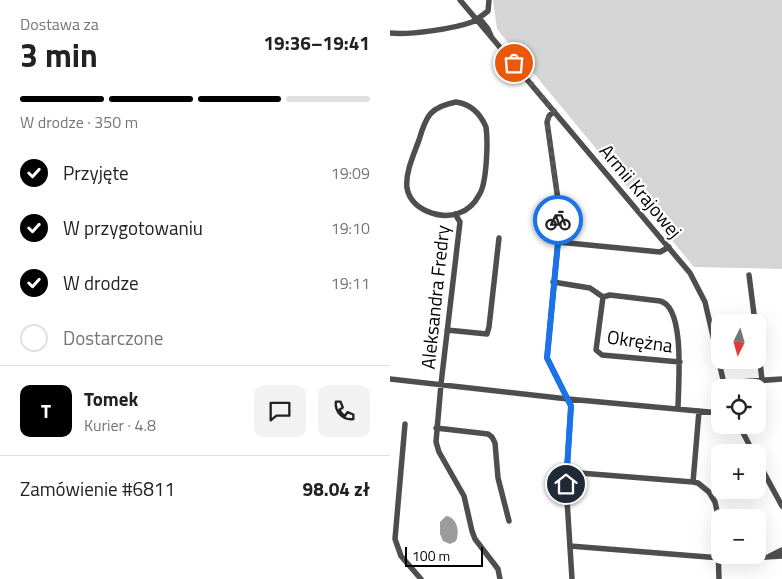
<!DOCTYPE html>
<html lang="pl">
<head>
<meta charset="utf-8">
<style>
  body { margin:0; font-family:"Titillium Web",sans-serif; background:#f2f2f2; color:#222; height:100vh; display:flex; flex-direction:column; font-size:19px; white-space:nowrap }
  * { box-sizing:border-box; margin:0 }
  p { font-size:16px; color:#767676 }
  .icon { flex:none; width:28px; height:28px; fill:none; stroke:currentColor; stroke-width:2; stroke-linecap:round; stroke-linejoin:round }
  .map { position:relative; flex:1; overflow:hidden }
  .side { display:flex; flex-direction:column; background:#fff; width:390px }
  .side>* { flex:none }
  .needle { width:32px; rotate:185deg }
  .tools { position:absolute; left:321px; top:314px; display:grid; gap:10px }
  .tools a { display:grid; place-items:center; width:55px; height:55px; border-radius:10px; background:#fff; box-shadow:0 5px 20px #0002; font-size:25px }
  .scale { position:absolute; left:15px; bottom:12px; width:78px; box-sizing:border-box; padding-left:5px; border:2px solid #000; border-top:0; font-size:14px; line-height:18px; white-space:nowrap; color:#000; -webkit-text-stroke:4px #fff; paint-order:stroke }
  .pin { position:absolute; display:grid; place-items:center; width:42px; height:42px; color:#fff; margin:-21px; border:2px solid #fff; border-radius:50%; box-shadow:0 1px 5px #0007 }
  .courier { position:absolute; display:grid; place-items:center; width:50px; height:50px; margin:-25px; border:4px solid #1a73e8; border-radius:50%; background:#fff; color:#222; box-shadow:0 1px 6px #0007 }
  .head em { font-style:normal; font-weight:700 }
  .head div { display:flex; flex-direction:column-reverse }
  .head { display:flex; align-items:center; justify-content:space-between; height:85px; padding:0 20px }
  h1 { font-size:32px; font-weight:700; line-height:38px }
  .bar { display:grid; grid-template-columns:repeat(4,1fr); gap:8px 5px; align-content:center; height:60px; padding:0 20px }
  .bar i { height:6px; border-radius:4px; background:#e0e0e0 }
  .bar .selected { background:#000 }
  .bar p { grid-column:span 4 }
  .line { display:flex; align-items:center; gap:12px; padding:0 20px; border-top:1px solid #e0e0e0 }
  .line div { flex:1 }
  .round { display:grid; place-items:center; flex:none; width:52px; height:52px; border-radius:10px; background:#f2f2f2 }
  ol { padding:0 20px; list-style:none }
  li { display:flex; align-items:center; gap:15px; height:55px }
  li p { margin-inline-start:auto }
  li .icon { padding:5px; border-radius:50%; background:#000; color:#fff; stroke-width:4 }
  li:last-child { color:#767676 }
  li i { width:28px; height:28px; border:2px solid #e0e0e0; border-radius:50% }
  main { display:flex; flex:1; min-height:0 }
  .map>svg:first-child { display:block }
  .green { fill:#d5d5d5 }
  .water { fill:#9c9c9c }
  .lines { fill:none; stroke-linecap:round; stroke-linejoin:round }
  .minor { stroke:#4e4e4e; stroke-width:5.5 }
  .done { stroke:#595959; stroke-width:5; stroke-dasharray:0 9 }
  .route { stroke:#1a73e8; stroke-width:6 }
  .labels { text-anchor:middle; stroke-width:4.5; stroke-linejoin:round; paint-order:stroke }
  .street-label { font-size:19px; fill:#000; stroke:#fff }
</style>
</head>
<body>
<main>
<section class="side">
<div class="head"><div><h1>3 min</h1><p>Dostawa za</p></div><em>19:36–19:41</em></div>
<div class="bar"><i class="selected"></i><i class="selected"></i><i class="selected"></i><i></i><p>W drodze · 350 m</p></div>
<ol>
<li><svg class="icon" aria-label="check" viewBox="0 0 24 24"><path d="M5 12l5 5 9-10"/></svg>Przyjęte<p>19:09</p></li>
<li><svg class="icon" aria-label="check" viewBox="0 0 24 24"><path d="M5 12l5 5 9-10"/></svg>W przygotowaniu<p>19:10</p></li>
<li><svg class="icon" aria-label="check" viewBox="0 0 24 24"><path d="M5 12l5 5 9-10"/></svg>W drodze<p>19:11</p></li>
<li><i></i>Dostarczone</li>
</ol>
<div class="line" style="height:90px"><b class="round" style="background:#000;color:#fff">T</b><div><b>Tomek</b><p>Kurier · 4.8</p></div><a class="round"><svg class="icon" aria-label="chat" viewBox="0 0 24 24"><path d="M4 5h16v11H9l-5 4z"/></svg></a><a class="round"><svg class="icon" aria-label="phone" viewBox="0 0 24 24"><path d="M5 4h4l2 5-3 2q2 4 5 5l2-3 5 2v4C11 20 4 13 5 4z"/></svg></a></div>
<div class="line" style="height:65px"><div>Zamówienie #6811</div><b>98.04 zł</b></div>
</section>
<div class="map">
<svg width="392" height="579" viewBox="0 0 392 579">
  <rect width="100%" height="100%" fill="#fff"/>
  <path class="green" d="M 103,0 L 392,0 L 392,269 L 304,267 L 107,29 Z"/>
  <path class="water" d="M 56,516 C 67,517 70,532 66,541 L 60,544 L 53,541 L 50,534 L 50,522 Z"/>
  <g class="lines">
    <path class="minor" d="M 70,0 L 300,273 L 315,302 L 335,388
      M 90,19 L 98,29 L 101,36
      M 0,33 C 20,35 63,29 82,22 C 88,19 93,15 98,11 L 99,0
      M 66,102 C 81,104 90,113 96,127 C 98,141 97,184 89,195 C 85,203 78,210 69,213 C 50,220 21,210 17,188 C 15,173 24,154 29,140 C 36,116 40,107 66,102 Z
      M 164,111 L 159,116 L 157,122 L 168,200 L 168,242 L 157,358 L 181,406 L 176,484 L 182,579
      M 65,214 L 70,222 L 51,384 L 46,442 L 49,452 L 74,496 L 82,531 L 85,539 L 108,569 L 110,579
      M 168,242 L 270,252 L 279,247
      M 359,275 L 365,322
      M 163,282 L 200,288 L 213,297
      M 213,297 L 220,295 L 270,301 C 296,307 288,387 288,409
      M 213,297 L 206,350 L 212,355 L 290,362
      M 57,330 L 97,334 L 99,327 L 109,238
      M 368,344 L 372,380
      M 0,379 L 178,399 L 330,413
      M 334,383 L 392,379
      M 15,424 L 5,539 L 11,556 L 31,579
      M 349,425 L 363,452
      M 46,428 L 98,434 L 102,437 L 105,443 L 108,478 L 119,521
      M 368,462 L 392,506
      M 177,472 L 303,482 L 308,483 L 319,492 L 325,502 L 327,511 L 329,579
      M 303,482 L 309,411
      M 180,546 L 343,559 L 392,556
      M 380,556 L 392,550"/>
  </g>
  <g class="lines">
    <path class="done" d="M 124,63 L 164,111 L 159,116 L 157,122 L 168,200 L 168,220"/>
    <path class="route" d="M 168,220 L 168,242 L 157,358 L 181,406 L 176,484"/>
  </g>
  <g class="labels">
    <g class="street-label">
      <text transform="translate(251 191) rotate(50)" y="7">Armii Krajowej</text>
      <text transform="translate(45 297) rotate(-84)" y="7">Aleksandra Fredry</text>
      <text transform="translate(250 341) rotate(8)" y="7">Okrężna</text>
    </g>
  </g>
</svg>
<div class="tools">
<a><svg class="needle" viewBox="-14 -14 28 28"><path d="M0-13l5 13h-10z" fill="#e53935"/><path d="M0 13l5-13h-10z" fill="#767676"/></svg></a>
<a><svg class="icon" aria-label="locate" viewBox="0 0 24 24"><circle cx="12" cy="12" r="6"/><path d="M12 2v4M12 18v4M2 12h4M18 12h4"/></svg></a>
<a>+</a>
<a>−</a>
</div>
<div class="scale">100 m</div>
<div class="pin" style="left:124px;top:63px;background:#ea580c"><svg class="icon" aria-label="bag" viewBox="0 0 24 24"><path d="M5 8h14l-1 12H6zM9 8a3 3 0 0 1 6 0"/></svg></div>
<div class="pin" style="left:176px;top:484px;background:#1f2937"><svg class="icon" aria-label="home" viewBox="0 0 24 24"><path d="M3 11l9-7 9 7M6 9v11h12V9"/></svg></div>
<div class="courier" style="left:168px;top:220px"><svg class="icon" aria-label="bike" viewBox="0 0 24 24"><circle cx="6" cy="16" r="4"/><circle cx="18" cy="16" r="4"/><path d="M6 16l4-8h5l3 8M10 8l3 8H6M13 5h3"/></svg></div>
</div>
</main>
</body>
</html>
